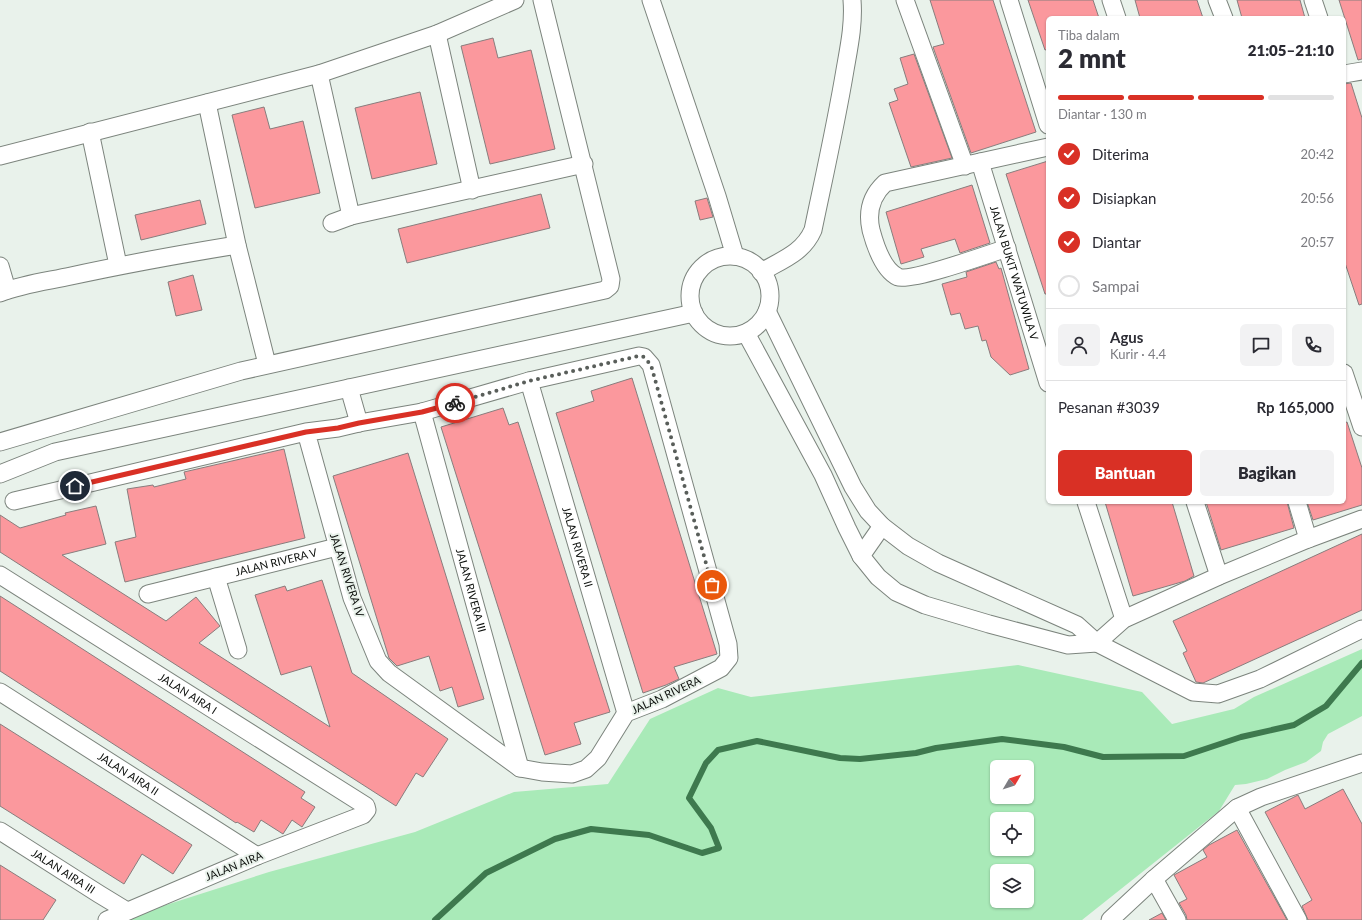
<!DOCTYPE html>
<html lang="id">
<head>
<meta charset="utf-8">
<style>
  body { margin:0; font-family:Lato,sans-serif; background:#f2f2f3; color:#2b2b33; height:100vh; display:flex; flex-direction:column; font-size:15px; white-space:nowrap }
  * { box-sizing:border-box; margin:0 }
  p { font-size:13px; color:#7c7c81 }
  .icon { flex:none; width:22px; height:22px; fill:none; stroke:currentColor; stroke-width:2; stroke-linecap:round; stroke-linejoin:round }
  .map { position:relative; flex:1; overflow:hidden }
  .drawer { position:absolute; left:1046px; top:16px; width:300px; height:488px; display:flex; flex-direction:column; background:#fff; border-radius:6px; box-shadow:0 1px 3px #0004 }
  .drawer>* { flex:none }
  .needle { width:26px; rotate:51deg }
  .fabs { position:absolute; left:990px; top:760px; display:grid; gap:8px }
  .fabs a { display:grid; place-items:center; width:44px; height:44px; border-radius:6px; background:#fff; box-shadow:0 1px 3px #0004; font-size:20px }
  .pin { position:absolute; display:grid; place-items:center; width:34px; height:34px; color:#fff; margin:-17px; border:2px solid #fff; border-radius:50%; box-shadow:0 1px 4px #0007 }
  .courier { position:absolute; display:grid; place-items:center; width:40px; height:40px; margin:-20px; border:3px solid #d93025; border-radius:50%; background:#fff; color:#222; box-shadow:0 1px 5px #0007 }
  .overview em { font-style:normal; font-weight:800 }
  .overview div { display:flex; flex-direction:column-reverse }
  .overview { display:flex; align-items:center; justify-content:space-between; height:68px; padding:0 12px }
  h1 { font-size:26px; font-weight:800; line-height:30px }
  .bar { display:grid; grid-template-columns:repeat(4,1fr); gap:6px 4px; align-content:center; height:48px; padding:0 12px }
  .bar i { height:5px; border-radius:3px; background:#e1e1e2 }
  .bar .current { background:#d93025 }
  .bar p { grid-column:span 4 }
  .line { display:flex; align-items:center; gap:10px; padding:0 12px; border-top:1px solid #e1e1e2 }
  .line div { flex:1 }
  .round { display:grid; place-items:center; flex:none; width:42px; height:42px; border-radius:6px; background:#f2f2f3 }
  ol { padding:0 12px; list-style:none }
  li { display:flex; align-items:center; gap:12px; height:44px }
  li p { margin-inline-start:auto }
  li .icon { padding:4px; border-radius:50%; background:#d93025; color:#fff; stroke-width:4 }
  li:last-child { color:#7c7c81 }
  li i { width:22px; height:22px; border:2px solid #e1e1e2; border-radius:50% }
  .primary-button { display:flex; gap:8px; margin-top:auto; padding:8px 12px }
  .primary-button a { flex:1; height:46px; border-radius:6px; background:#d93025; color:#fff; font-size:16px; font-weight:800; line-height:46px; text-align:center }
  .primary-button a+a { background:#f2f2f3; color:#2b2b33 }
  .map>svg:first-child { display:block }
  .green { fill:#a9eab8; fill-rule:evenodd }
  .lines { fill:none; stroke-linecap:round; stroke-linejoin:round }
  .stream { stroke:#3e794e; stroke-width:6 }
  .building { fill:#fb989d; stroke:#887d7d }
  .street-casing { stroke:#7c847d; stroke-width:19 }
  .street { stroke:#fff; stroke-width:17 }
  .done { stroke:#595e5a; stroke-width:4; stroke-dasharray:0 7.2 }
  .route { stroke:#d93025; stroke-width:5 }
  .labels { text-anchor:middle; stroke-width:4; stroke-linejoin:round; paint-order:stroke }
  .street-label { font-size:11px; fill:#0c0f0c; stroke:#e9f2eb }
</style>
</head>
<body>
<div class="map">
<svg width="1362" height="920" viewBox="0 0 1362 920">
  <rect width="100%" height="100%" fill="#e9f2eb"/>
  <path class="green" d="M 1362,649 L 1362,716 L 1328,734 L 1323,742 L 1321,751 L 1306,762 L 1285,770 L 1267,779 L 1246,784 L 1235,785 L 1219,811 L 1082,920 L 130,920 L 147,911 L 269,872 L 415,832 L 514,792 L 608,784 L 650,719 L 718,688 L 751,697 L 1018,665 L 1142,692 L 1172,724 L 1234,709 L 1254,697 ZM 997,767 L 1027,767 L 1027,797 L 997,797 ZM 997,819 L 1027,819 L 1027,849 L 997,849 ZM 997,871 L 1027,871 L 1027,901 L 997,901 Z"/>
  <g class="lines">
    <path class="stream" d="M 435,920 L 486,873 L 555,839 L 591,829 L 649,835 L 702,853 L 719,848 L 711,828 L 689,798 L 706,763 L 718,750 L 757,741 L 840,758 L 860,759 L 916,753 L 936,748 L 1002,739 L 1064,747 L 1103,757 L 1184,756 L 1241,737 L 1294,725 L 1326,706 L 1362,663"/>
  </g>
  <path class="building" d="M 930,0 L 993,0 L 1036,132 L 971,153 L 933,47 L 944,44 Z
    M 1028,0 L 1093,0 L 1099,18 L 1048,18 L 1048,49 L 1045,50 Z
    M 1135,0 L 1197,0 L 1203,18 L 1140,18 Z
    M 1237,0 L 1300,0 L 1305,18 L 1242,18 Z
    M 1339,0 L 1362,0 L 1362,59 L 1358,60 Z
    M 493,38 L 498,58 L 531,50 L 555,149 L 490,164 L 461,46 Z
    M 914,54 L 952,158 L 911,167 L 889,103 L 898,100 L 894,89 L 908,84 L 900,58 Z
    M 1351,83 L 1362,118 L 1362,304 L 1359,305 L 1344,260 L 1344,84 Z
    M 420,92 L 437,164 L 372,179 L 355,108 Z
    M 264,107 L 270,129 L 303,121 L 320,193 L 255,208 L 232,115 Z
    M 1048,161 L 1048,294 L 1045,294 L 1006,174 Z
    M 972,185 L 990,243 L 960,253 L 955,239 L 921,249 L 924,257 L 901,264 L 886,212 Z
    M 541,194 L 550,228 L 407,263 L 398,229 Z
    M 707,198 L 713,217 L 700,220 L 695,201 Z
    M 200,200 L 206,224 L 141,240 L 135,215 Z
    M 996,262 L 999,269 L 1001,268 L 1029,369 L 1010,375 L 991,357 L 986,340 L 982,341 L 978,326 L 965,329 L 960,313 L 951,315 L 942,284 L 967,277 L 966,272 Z
    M 193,275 L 202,310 L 176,316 L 168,282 Z
    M 632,378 L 717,654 L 674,667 L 679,679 L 666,685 L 643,693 L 556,413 L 594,401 L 591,391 Z
    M 503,408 L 509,425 L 518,422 L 610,712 L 574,723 L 581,744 L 545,755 L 441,427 Z
    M 1347,422 L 1362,468 L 1362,505 L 1313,520 L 1307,502 L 1344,502 L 1344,423 Z
    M 284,449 L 305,538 L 125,582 L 115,542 L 136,537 L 127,489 L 153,485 L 154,487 L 186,479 L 184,472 Z
    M 408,453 L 484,699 L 458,707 L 452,687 L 440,691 L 429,656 L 397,666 L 389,658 L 333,476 Z
    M 1105,502 L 1172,502 L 1194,576 L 1185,581 L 1133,596 Z
    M 1206,502 L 1287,502 L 1294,528 L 1221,550 Z
    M 96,506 L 106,544 L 62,555 L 166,621 L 196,597 L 220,626 L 199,643 L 330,727 L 311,666 L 281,675 L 255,595 L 285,586 L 287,591 L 322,580 L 352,673 L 448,739 L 423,777 L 416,773 L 396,806 L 0,552 L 0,515 L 20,528 L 66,515 L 65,513 Z
    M 1362,534 L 1362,610 L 1203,683 L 1196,682 L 1183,653 L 1187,651 L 1173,621 Z
    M 0,596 L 305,792 L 301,798 L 315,807 L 302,827 L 292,820 L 283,834 L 261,820 L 254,832 L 237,822 L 236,823 L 0,671 Z
    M 0,724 L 192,845 L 173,874 L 142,854 L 124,884 L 0,806 Z
    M 1343,789 L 1362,824 L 1362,920 L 1308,920 L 1302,906 L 1312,900 L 1265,812 L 1298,795 L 1305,809 Z
    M 1237,830 L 1287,920 L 1187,920 L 1186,915 L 1179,903 L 1187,899 L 1174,875 L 1207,857 L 1203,850 L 1209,845 Z
    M 0,865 L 56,900 L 43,920 L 0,920 Z
    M 1162,913 L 1166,920 L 1149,920 Z"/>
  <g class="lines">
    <g class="street-casing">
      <g id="street">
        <path d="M 651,0 L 717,196 L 735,256"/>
        <path d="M 905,0 L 965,166"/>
        <path d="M 1009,0 L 1048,125"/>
        <path d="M 1111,0 L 1117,18"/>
        <path d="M 1217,0 L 1224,18"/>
        <path d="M 1313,0 L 1319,18"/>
        <path d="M 437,34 L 472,190"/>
        <path d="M 319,74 L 351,216"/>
        <path d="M 1344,74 L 1362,71"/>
        <path d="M 207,103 L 237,245 L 267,364"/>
        <path d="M 90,132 L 118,265"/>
        <path d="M 0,156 L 319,74 L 437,34 L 515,0"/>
        <path id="s1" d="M 980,162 L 1048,383"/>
        <path d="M 332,223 L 351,216 L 584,164"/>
        <path d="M 1007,248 C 989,254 910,282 898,277 C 883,270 875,245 871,230 C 867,212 871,196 885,183 L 1048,147"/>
        <circle cx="730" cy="296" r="40"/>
        <path d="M 0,266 L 7,290"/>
        <path d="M 761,272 C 782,260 803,253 813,230 C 824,177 836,124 845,70 C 849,47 854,24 852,0"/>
        <path d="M 0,293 C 22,284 48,281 71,276 C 126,264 182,254 237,245"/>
        <path d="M 767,311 L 853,487 L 868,511 L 882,526 L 908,546 L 938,563 L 1077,625 L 1097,643 L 1193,692 L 1218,694 L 1260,679 L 1362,629"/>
        <path d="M 746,333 L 823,475 L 847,528 L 861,556 L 878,577 L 896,592 L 925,605 L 989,624 L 1068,645 L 1097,643 L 1124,619 L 1219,576 L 1308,539 L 1362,519"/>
        <path d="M 1344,373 L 1362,427"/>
        <path id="s2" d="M 529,381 L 626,713"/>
        <path d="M 349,388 L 359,423"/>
        <path id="s3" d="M 422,412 L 520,768"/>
        <path d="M 0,442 L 241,371 L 605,290 L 610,286 L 611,279 L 542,0"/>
        <path d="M 0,474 L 55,452 L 694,313"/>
        <path d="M 14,501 L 306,432 L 338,428 L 359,423 L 422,412 L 529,381 L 639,356 L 644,357 L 651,365 L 728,644 L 729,658 L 721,668 L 662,699 L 626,713 L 598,758 L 586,769 L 572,774 L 542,772 L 520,768 L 389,673 L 378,661 L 352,598 L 306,432"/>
        <path d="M 1086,502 L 1124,619"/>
        <path d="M 1195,502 L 1219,576"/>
        <path d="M 1297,502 L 1308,539"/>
        <path d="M 861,556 L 882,526"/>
        <path id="s4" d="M 0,575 L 366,806 L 367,810 L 363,815 L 257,856 L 107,920"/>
        <path d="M 216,577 L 238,650"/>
        <path id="s5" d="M 148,594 L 337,547"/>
        <path id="s6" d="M 0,692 L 257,856"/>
        <path d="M 1237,808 L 1298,920"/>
        <path id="s7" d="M 0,831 L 99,894 L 127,911"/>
        <path d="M 1154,879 L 1177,920"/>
        <path d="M 1110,920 L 1154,879 L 1237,808 L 1261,797 L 1362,763"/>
      </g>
    </g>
    <use href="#street" class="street"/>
  </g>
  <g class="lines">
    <path class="done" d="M 455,403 L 529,381 L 639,356 L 644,357 L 651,365 L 712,585"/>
    <path class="route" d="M 75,486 L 306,432 L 338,428 L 359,423 L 422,412 L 455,403"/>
  </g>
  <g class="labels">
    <g class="street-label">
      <text dy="4" stroke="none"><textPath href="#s1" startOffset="116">JALAN BUKIT WATUWILA V</textPath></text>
      <text dy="4" stroke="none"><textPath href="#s2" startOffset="173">JALAN RIVERA II</textPath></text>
      <text dy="4" stroke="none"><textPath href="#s5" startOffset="132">JALAN RIVERA V</textPath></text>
      <text transform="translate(347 575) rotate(72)" y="4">JALAN RIVERA IV</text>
      <text dy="4" stroke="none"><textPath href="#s3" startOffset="185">JALAN RIVERA III</textPath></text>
      <text dy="4" stroke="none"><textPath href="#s4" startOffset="222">JALAN AIRA I</textPath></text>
      <text transform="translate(666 695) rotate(-25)" y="4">JALAN RIVERA</text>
      <text dy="4" stroke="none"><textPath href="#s6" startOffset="152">JALAN AIRA II</textPath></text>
      <text transform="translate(234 866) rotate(-22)" y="4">JALAN AIRA</text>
      <text dy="4" stroke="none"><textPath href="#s7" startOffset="75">JALAN AIRA III</textPath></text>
    </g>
  </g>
</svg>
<div class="fabs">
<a><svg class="needle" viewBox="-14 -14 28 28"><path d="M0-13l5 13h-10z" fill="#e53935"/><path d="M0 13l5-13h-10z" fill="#7c7c81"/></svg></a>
<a><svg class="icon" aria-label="locate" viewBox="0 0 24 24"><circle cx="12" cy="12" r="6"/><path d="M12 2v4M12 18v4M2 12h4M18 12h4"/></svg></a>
<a><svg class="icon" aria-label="layers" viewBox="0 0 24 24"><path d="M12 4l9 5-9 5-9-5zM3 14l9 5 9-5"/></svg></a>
</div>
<div class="pin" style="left:712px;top:585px;background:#ea580c"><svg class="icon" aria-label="bag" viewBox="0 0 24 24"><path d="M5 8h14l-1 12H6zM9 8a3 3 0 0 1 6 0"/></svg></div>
<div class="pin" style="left:75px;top:486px;background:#1f2937"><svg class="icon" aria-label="home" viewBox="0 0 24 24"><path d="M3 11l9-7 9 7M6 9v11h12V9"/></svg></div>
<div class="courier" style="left:455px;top:403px"><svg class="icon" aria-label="bike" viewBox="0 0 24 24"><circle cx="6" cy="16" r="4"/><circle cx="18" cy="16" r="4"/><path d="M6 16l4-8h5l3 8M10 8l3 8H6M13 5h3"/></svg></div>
<section class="drawer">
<div class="overview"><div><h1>2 mnt</h1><p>Tiba dalam</p></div><em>21:05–21:10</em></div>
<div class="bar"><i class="current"></i><i class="current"></i><i class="current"></i><i></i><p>Diantar · 130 m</p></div>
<ol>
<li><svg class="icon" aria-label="check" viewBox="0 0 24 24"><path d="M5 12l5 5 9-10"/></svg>Diterima<p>20:42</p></li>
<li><svg class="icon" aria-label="check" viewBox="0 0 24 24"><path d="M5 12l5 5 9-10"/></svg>Disiapkan<p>20:56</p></li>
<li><svg class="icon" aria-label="check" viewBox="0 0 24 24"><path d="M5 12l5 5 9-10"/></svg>Diantar<p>20:57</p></li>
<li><i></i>Sampai</li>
</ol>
<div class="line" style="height:72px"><a class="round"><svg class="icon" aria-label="person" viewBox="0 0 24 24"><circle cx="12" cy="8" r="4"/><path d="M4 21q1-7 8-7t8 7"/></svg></a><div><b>Agus</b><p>Kurir · 4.4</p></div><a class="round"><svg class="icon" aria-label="chat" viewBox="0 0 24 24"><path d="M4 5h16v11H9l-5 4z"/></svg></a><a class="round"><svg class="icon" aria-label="phone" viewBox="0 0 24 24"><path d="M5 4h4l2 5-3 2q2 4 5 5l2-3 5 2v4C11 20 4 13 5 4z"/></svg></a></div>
<div class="line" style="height:52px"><div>Pesanan #3039</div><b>Rp 165,000</b></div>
<div class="primary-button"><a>Bantuan</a><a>Bagikan</a></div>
</section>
</div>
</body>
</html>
